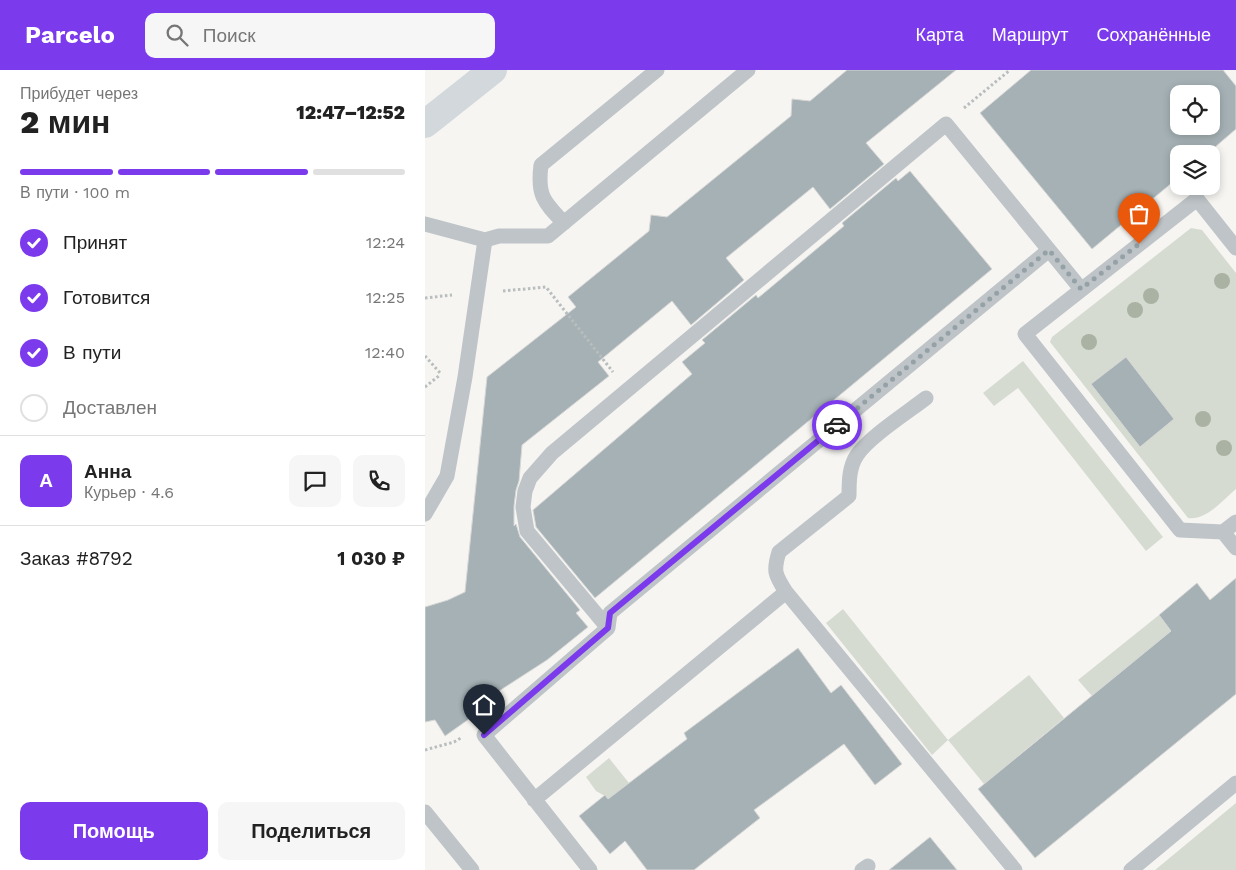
<!DOCTYPE html>
<html lang="ru">
<head>
<meta charset="utf-8">
<style>
  body { margin:0; font-family:"Work Sans",sans-serif; background:#f6f6f6; color:#222; height:100vh; display:flex; flex-direction:column; font-size:19px; white-space:nowrap }
  * { box-sizing:border-box; margin:0 }
  p { font-size:16px; color:#767676 }
  .icon { flex:none; width:28px; height:28px; fill:none; stroke:currentColor; stroke-width:2; stroke-linecap:round; stroke-linejoin:round }
  .map { position:relative; flex:1; overflow:hidden }
  .panel { display:flex; flex-direction:column; background:#fff; width:425px }
  .panel>* { flex:none }
  .fabs { position:absolute; left:745px; top:15px; display:grid; gap:10px }
  .fabs a { display:grid; place-items:center; width:50px; height:50px; border-radius:10px; background:#fff; box-shadow:0 2px 8px #0003; font-size:25px }
  .pin { position:absolute; display:grid; place-items:center; width:42px; height:42px; color:#fff; margin:-51px -21px; border-radius:50% 50% 50% 0; rotate:-45deg; box-shadow:0 0 5px #0007 }
  .pin .icon { rotate:45deg }
  .courier { position:absolute; display:grid; place-items:center; width:50px; height:50px; margin:-25px; border:4px solid #7c3aed; border-radius:50%; background:#fff; color:#222; box-shadow:0 1px 6px #0007 }
  .headline em { font-style:normal; font-weight:800 }
  .headline div { display:flex; flex-direction:column-reverse }
  .headline { display:flex; align-items:center; justify-content:space-between; height:85px; padding:0 20px }
  h1 { font-size:32px; font-weight:800; line-height:38px }
  .bar { display:grid; grid-template-columns:repeat(4,1fr); gap:8px 5px; align-content:center; height:60px; padding:0 20px }
  .bar i { height:6px; border-radius:4px; background:#e0e0e0 }
  .bar .current { background:#7c3aed }
  .bar p { grid-column:span 4 }
  .line { display:flex; align-items:center; gap:12px; padding:0 20px; border-top:1px solid #e0e0e0 }
  .line div { flex:1 }
  .round { display:grid; place-items:center; flex:none; width:52px; height:52px; border-radius:10px; background:#f6f6f6 }
  ol { padding:0 20px; list-style:none }
  li { display:flex; align-items:center; gap:15px; height:55px }
  li p { margin-inline-start:auto }
  li .icon { padding:5px; border-radius:50%; background:#7c3aed; color:#fff; stroke-width:4 }
  li:last-child { color:#767676 }
  li i { width:28px; height:28px; border:2px solid #e0e0e0; border-radius:50% }
  .action { display:flex; gap:10px; margin-top:auto; padding:10px 20px }
  .action a { flex:1; height:58px; border-radius:10px; background:#7c3aed; color:#fff; font-size:20px; font-weight:800; line-height:58px; text-align:center }
  .action a+a { background:#f6f6f6; color:#222 }
  header { display:flex; align-items:center; gap:30px; box-sizing:border-box; height:70px; padding:0 25px; background:#7c3aed; color:#fff }
  header strong { font-size:24px }
  nav { display:flex; gap:28px; margin-inline-start:auto; font-size:18px }
  .search { width:350px; height:45px; background:#f6f6f6; display:flex; align-items:center; gap:12px; box-sizing:border-box; padding:0 18px; border-radius:10px; color:#767676; font-size:19px }
  main { display:flex; flex:1; min-height:0 }
  .map>svg:first-child { display:block }
  .green { fill:#d6dbd1 }
  .building { fill:#a5b1b5; stroke:#d7d7d5; fill-rule:evenodd }
  .lines { fill:none; stroke-linecap:round; stroke-linejoin:round }
  .path { stroke:#b8bdbe; stroke-width:3; stroke-dasharray:2.5 2.5; stroke-linecap:butt }
  .lane { stroke:#bec4c7; stroke-width:15 }
  .secondary { stroke:#d2d8db; stroke-width:28 }
  .tree { fill:#aab2a3 }
  .done { stroke:#94a2a7; stroke-width:5; stroke-dasharray:0 9 }
  .route { stroke:#7c3aed; stroke-width:6 }
</style>
</head>
<body>
<header>
<strong>Parcelo</strong>
<div class="search"><svg class="icon" aria-label="search" viewBox="0 0 24 24"><circle cx="10" cy="10" r="6"/><path d="M15 15l6 6"/></svg>Поиск</div>
<nav><a>Карта</a><a>Маршрут</a><a>Сохранённые</a></nav>
</header>
<main>
<section class="panel">
<div class="headline"><div><h1>2 мин</h1><p>Прибудет через</p></div><em>12:47–12:52</em></div>
<div class="bar"><i class="current"></i><i class="current"></i><i class="current"></i><i></i><p>В пути · 100 m</p></div>
<ol>
<li><svg class="icon" aria-label="check" viewBox="0 0 24 24"><path d="M5 12l5 5 9-10"/></svg>Принят<p>12:24</p></li>
<li><svg class="icon" aria-label="check" viewBox="0 0 24 24"><path d="M5 12l5 5 9-10"/></svg>Готовится<p>12:25</p></li>
<li><svg class="icon" aria-label="check" viewBox="0 0 24 24"><path d="M5 12l5 5 9-10"/></svg>В пути<p>12:40</p></li>
<li><i></i>Доставлен</li>
</ol>
<div class="line" style="height:90px"><b class="round" style="background:#7c3aed;color:#fff">А</b><div><b>Анна</b><p>Курьер · 4.6</p></div><a class="round"><svg class="icon" aria-label="chat" viewBox="0 0 24 24"><path d="M4 5h16v11H9l-5 4z"/></svg></a><a class="round"><svg class="icon" aria-label="phone" viewBox="0 0 24 24"><path d="M5 4h4l2 5-3 2q2 4 5 5l2-3 5 2v4C11 20 4 13 5 4z"/></svg></a></div>
<div class="line" style="height:65px"><div>Заказ #8792</div><b>1 030 ₽</b></div>
<div class="action"><a>Помощь</a><a>Поделиться</a></div>
</section>
<div class="map">
<svg width="811" height="800" viewBox="0 0 811 800">
  <rect width="100%" height="100%" fill="#f6f5f2"/>
  <path class="green" d="M 766,158 L 777,160 L 811,203 L 811,419 C 798,430 781,451 763,448 L 625,272 L 627,267 Z
    M 598,291 L 738,467 L 721,481 L 593,318 L 569,336 L 558,323 Z
    M 418,539 L 523,670 L 604,605 L 639,648 L 559,714 L 523,670 L 507,685 L 401,553 Z
    M 734,545 L 746,561 L 667,626 L 653,610 Z
    M 184,688 L 204,713 L 211,763 L 180,726 L 171,721 L 161,707 Z
    M 811,733 L 811,800 L 730,800 Z"/>
  <path class="building" d="M 422,0 L 531,0 L 441,73 L 459,94 L 405,139 L 388,117 L 301,188 L 319,210 L 266,255 L 247,231 L 173,292 L 184,306 L 97,375 L 94,411 L 91,420 L 89,436 L 89,456 L 91,454 L 95,467 L 155,540 L 151,543 L 163,557 L 122,590 L 74,621 L 77,630 L 61,637 L 20,666 L 10,650 L 0,652 L 0,537 L 23,530 L 40,522 L 62,307 L 151,237 L 143,227 L 224,161 L 226,145 L 242,147 L 366,46 L 367,29 L 385,31 Z
    M 606,0 L 798,0 L 811,16 L 811,59 L 782,84 L 754,84 L 754,107 L 667,179 L 555,43 ZM 754,24 L 786,24 L 786,56 L 754,56 Z
    M 485,101 L 567,199 L 170,528 L 111,457 L 108,440 L 267,304 L 257,292 L 280,273 L 277,270 L 331,225 L 333,228 L 419,156 L 417,153 L 471,108 L 473,111 Z
    M 701,287 L 749,349 L 715,377 L 666,314 Z
    M 811,508 L 811,624 L 610,788 L 553,719 L 746,561 L 734,545 L 772,513 L 785,530 Z
    M 373,578 L 406,623 L 416,615 L 477,694 L 450,715 L 419,674 L 329,740 L 335,748 L 269,800 L 222,800 L 200,771 L 185,784 L 154,746 L 180,725 L 183,729 L 262,669 L 259,663 Z
    M 505,767 L 532,800 L 464,800 Z"/>
  <g class="lines">
    <path class="path" d="M 539,38 L 585,0
      M 78,221 L 121,217 L 188,302
      M 0,228 L 27,225
      M 0,286 L 16,304
      M 0,317 L 15,305
      M 0,680 L 29,672 L 36,668"/>
    <path class="lane" d="M 139,153 C 119,132 112,126 116,95 L 232,0
      M 0,154 L 60,170 L 74,166 L 123,166 L 323,0
      M 811,178 L 772,129 L 600,264 L 755,460 L 798,462 L 811,452
      M 0,444 L 22,406 L 40,307 L 60,170
      M 798,462 L 811,478
      M 361,522 C 350,505 348,501 354,482 L 424,426 C 424,412 424,397 432,385 C 444,367 483,342 501,328
      M 183,558 L 185,543 L 624,180
      M 109,730 L 361,522 L 590,800
      M 0,742 L 47,800
      M 165,800 L 59,665 L 183,558 L 102,461 L 98,437 L 100,421 L 105,408 L 127,383 L 521,54 L 656,219
      M 437,800 L 443,796
      M 706,800 L 811,713"/>
    <path class="secondary" d="M 0,54 L 68,0"/>
  </g>
  <g class="tree">
    <circle cx="797" cy="211" r="8"/>
    <circle cx="726" cy="226" r="8"/>
    <circle cx="710" cy="240" r="8"/>
    <circle cx="664" cy="272" r="8"/>
    <circle cx="778" cy="349" r="8"/>
    <circle cx="799" cy="378" r="8"/>
  </g>
  <g class="lines">
    <path class="done" d="M 412,355 L 624,180 L 656,219 L 714,174"/>
    <path class="route" d="M 59,665 L 183,558 L 185,543 L 412,355"/>
  </g>
</svg>
<div class="fabs">
<a><svg class="icon" aria-label="locate" viewBox="0 0 24 24"><circle cx="12" cy="12" r="6"/><path d="M12 2v4M12 18v4M2 12h4M18 12h4"/></svg></a>
<a><svg class="icon" aria-label="layers" viewBox="0 0 24 24"><path d="M12 4l9 5-9 5-9-5zM3 14l9 5 9-5"/></svg></a>
</div>
<div class="pin" style="left:714px;top:174px;background:#ea580c"><svg class="icon" aria-label="bag" viewBox="0 0 24 24"><path d="M5 8h14l-1 12H6zM9 8a3 3 0 0 1 6 0"/></svg></div>
<div class="pin" style="left:59px;top:665px;background:#1f2937"><svg class="icon" aria-label="home" viewBox="0 0 24 24"><path d="M3 11l9-7 9 7M6 9v11h12V9"/></svg></div>
<div class="courier" style="left:412px;top:355px"><svg class="icon" aria-label="car" viewBox="0 0 24 24"><path d="M5 17H2v-5l4-1 3-4h7l3 4 3 1v5h-3M9 17h6M6 11h13"/><circle cx="7" cy="17" r="2"/><circle cx="17" cy="17" r="2"/></svg></div>
</div>
</main>
</body>
</html>
